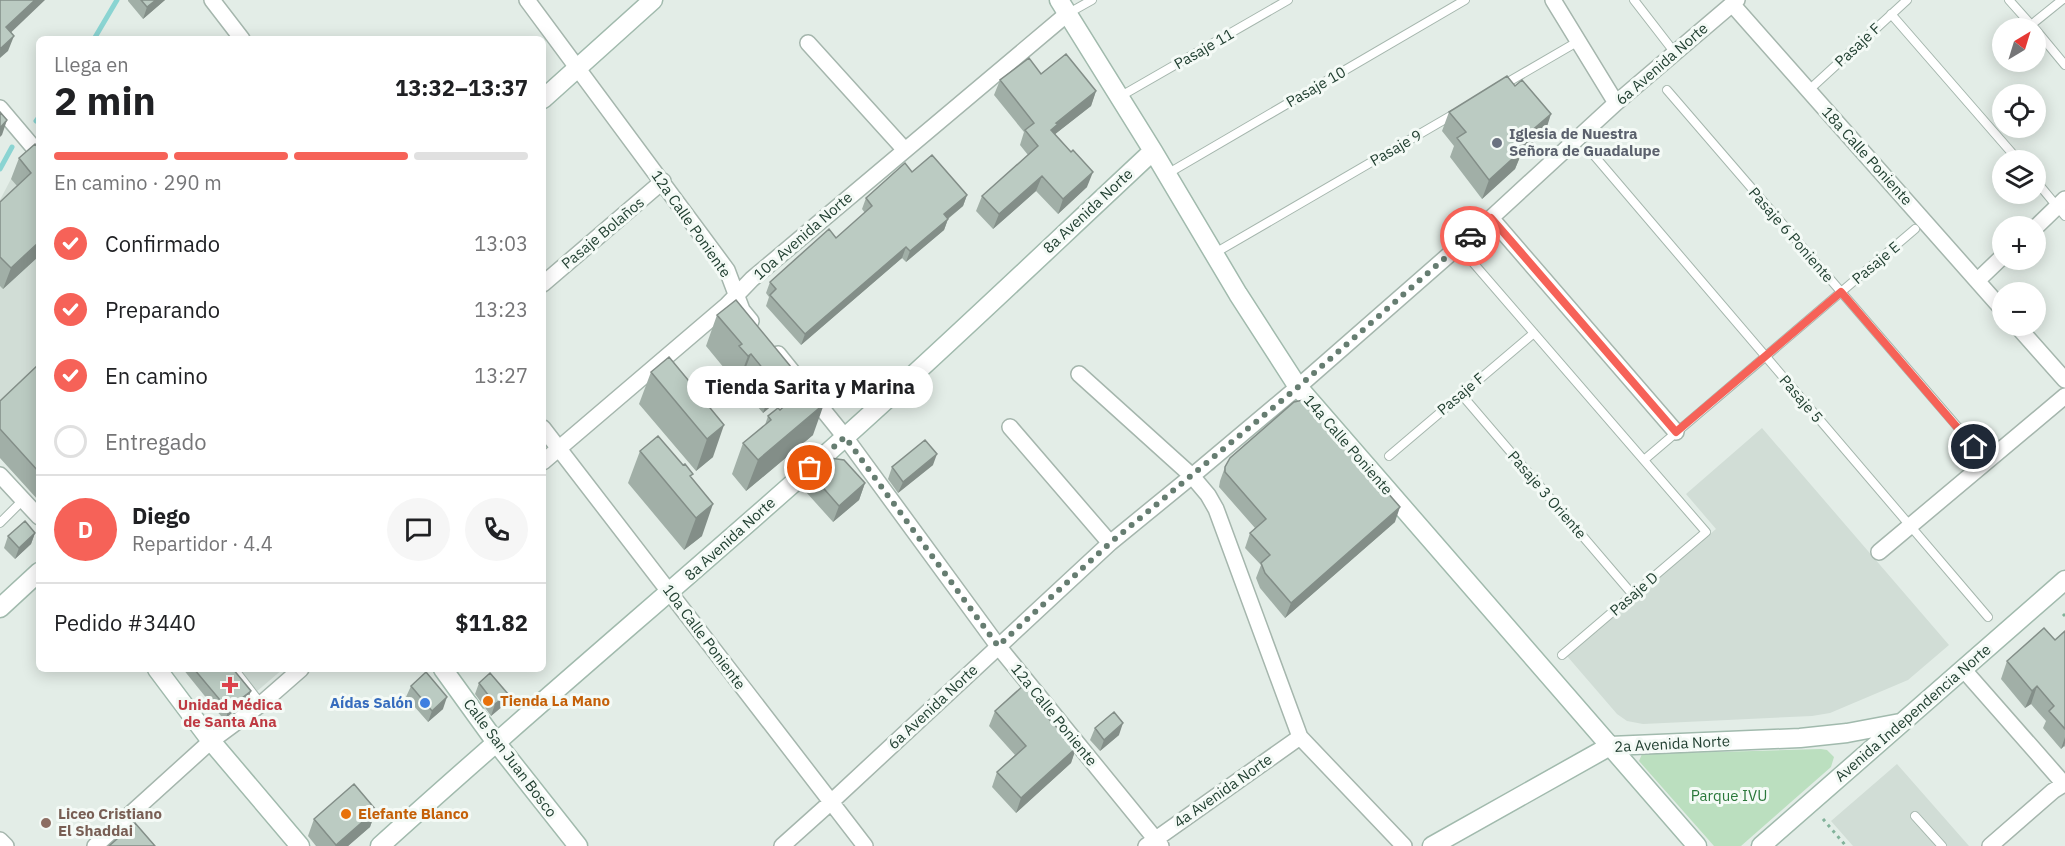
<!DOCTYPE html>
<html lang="es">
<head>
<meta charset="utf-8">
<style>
  body { margin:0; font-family:"IBM Plex Sans",sans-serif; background:#f6f6f6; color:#202124; height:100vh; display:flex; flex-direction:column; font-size:22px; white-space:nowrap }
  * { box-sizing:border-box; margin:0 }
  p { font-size:20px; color:#757577 }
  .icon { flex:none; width:33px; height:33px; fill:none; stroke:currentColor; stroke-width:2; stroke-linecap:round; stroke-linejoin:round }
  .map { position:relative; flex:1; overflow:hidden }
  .side { position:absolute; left:36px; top:36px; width:510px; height:636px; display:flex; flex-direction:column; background:#fff; border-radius:9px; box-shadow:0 3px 15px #0003 }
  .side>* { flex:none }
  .needle { width:39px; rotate:38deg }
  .controls { position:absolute; left:1992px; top:18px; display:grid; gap:12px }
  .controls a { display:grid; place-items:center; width:54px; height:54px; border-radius:50%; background:#fff; box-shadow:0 3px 15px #0003; font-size:30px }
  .pin { position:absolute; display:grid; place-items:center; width:51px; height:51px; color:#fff; margin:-26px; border:3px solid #fff; border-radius:50%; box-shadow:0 2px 6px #0007 }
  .courier { position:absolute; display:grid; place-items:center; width:60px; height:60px; margin:-30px; border:4px solid #f66258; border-radius:50%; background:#fff; color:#222; box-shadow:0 2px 8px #0007 }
  .bubble { position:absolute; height:42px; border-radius:21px; background:#fff; box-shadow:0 3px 15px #0003; font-size:20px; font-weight:700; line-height:42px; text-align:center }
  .overview em { font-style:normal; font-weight:700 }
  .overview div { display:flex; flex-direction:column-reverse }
  .overview { display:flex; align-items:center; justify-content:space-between; height:102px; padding:0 18px }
  h1 { font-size:39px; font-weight:700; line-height:45px }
  .bar { display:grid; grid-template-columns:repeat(4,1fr); gap:9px 6px; align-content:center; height:72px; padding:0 18px }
  .bar i { height:8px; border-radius:4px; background:#e0e0e0 }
  .bar .active { background:#f66258 }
  .bar p { grid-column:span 4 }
  .line { display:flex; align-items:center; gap:15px; padding:0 18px; border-top:2px solid #e0e0e0 }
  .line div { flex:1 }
  .round { display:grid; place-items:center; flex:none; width:63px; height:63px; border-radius:32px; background:#f6f6f6 }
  ol { padding:0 18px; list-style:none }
  li { display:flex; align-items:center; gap:18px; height:66px }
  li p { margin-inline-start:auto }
  li .icon { padding:6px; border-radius:50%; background:#f66258; color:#fff; stroke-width:4 }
  li:last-child { color:#757577 }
  li i { width:33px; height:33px; border:3px solid #e0e0e0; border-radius:50% }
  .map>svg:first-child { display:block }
  .built { fill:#d1ddd6 }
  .green { fill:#bbdfbf }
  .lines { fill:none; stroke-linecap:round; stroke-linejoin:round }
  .stream { stroke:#8ad4d2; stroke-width:5 }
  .lane-casing { stroke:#a5b6ad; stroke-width:10 }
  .street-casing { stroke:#a5b6ad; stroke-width:18 }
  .secondary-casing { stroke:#a1baad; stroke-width:21 }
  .path { stroke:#82b29a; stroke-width:3; stroke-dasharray:3 4.5; stroke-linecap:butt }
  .lane { stroke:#fff; stroke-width:8 }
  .street { stroke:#fff; stroke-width:15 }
  .secondary { stroke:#fff; stroke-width:18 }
  .wall { fill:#a1afa7 }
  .shaded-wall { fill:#838e88 }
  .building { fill:#bbcbc2; stroke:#838e88; stroke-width:1.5 }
  .done { stroke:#667d71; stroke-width:6; stroke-dasharray:0 10.8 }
  .route { stroke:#f66258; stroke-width:8 }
  .worship-dot { fill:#6b7280; stroke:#f4faf6; stroke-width:2 }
  .health-dot { fill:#e0444e; stroke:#f4faf6; stroke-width:2 }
  .food-dot { fill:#e8710a; stroke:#f4faf6; stroke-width:2 }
  .shop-dot { fill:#3f7fe0; stroke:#f4faf6; stroke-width:2 }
  .education-dot { fill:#8d6e63; stroke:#f4faf6; stroke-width:2 }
  .labels { text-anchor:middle; stroke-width:6; stroke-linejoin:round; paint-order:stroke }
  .street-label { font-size:15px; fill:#224032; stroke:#f4faf6 }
  .worship-label { font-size:15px; font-weight:bold; fill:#5b616d; stroke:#f4faf6; text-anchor:start }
  .food-label { font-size:15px; font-weight:bold; fill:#c56008; stroke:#f4faf6; text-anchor:start }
  .shop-label { font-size:15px; font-weight:bold; fill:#366cbe; stroke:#f4faf6; text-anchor:end }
  .health-label { font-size:15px; font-weight:bold; fill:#be3a42; stroke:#f4faf6 }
  .park-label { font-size:15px; fill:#2a783a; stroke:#f4faf6 }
  .education-label { font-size:15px; font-weight:bold; fill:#785e54; stroke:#f4faf6; text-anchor:start }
</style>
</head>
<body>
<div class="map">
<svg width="2065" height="846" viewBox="0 0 2065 846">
  <rect width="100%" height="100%" fill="#e3ede7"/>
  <path class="built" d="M 11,179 L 39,180 L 39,501 L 0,458 L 0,200 Z
    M 1762,428 L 1949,645 L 1908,680 L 1830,713 L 1812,716 L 1643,724 L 1627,721 L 1617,714 L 1567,656 L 1716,529 L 1686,494 Z
    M 183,669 L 283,669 L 227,717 L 219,714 Z
    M 1897,764 L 1969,846 L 1853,846 L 1831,821 Z"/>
  <path class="green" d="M 1821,749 L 1827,750 L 1834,757 L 1831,767 L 1741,846 L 1714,846 L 1639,761 L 1642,754 L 1645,754 Z"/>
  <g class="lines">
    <path class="stream" d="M 94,39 L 117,0
      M 36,121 L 39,117
      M 0,169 L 12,147"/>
    <g class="lane-casing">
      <path id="lane" d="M 1634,0 L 1675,53
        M 2009,0 L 2034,28
        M 1067,14 L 1092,0
        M 1891,14 L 2018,160
        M 2031,25 L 2062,0
        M 2036,30 L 2065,65
        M 1503,85 L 1577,42
        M 1667,90 L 1987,461
        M 1809,90 L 1907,0
        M 1121,96 L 1288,0
        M 1592,153 L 1988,617
        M 1167,174 L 1465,0
        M 2036,181 L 2065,216
        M 1215,253 L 1454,114
        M 1469,258 L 1706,532 L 1562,655
        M 1461,394 L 1633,595
        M 1389,456 L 1534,333
        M 1644,460 L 1915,229
        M 0,523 L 23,500
        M 234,669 L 261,704
        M 1915,816 L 1942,846"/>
    </g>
    <g class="street-casing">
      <path id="street" d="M 212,0 L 242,39
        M 527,0 L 727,270 L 742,310 L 751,321
        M 1553,0 L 1616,103
        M 1732,4 L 2002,309
        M 808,43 L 904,149
        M 0,108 L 39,154
        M 1491,218 L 1676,432
        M 2036,227 L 2065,199
        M 1978,280 L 2002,257
        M 543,284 L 663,181
        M 2017,326 L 2065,380
        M 778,354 L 845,437 L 998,646 L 1161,846
        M 1079,374 L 1192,476 L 1208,495 L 1216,509 L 1300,737 L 1404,846
        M 1010,427 L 1110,543
        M 543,428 L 865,846
        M 543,462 L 727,305 L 752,279 L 1067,14
        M 0,475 L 39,517
        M 1879,552 L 2065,396
        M 1963,669 L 2065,785
        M 0,840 L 6,846
        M 95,846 L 211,741 L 261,704 L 301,669
        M 782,846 L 830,803 L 1110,543 L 1192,476 L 1298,387 L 1491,218 L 1616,103 L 1737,0
        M 1146,846 L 1300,737
        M 1990,846 L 2053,791 L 2064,784"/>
    </g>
    <g class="secondary-casing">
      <path id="secondary" d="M 1059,0 L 1153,151 L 1238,294 L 1298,387 L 1697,846
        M 543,99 L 653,0
        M 0,608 L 39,572
        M 157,669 L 211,741 L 300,846
        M 443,669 L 495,741 L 578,846
        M 380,846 C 532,708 690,576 843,439 C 948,345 1050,247 1153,151
        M 1432,846 L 1610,746 L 1800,738 L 1847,733 L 1900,723
        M 1761,846 L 2065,580"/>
    </g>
    <path class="path" d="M 2063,614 L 2065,616
      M 1823,819 L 1846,846"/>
    <use href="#lane" class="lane"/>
    <use href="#street" class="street"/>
    <use href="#secondary" class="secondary"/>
  </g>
  <path class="wall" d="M 128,0 L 165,0 L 143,19 L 128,1 Z
    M 1041,74 L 1096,91 L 1091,106 L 1055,134 L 1087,187 L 1058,214 L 1036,191 L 993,229 L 976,211 L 982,196 L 1028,155 L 1020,145 L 1024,132 L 994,95 L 1000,80 Z
    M 1449,112 L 1545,133 L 1522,152 L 1515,169 L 1482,199 L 1450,157 L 1454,146 L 1442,131 Z
    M 35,144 L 39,256 L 3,289 L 0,286 L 0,202 L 17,186 L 11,179 L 19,158 Z
    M 912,172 L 967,195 L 963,206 L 948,219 L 944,230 L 906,262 L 902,258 L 801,345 L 766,306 L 769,297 L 766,293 L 770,282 L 836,238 L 865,213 L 862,209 L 866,198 Z
    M 717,315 L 791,367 L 780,399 L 763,413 L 739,385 L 736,388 L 728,377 L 729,374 L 706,346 Z
    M 39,364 L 39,501 L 0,458 L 0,401 Z
    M 651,372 L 703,399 L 713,457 L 696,471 L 639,404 Z
    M 780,410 L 813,435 L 746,491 L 732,474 L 743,443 L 765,425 L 768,416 Z
    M 640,451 L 692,478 L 702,536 L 684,550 L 628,483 Z
    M 933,465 L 898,493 L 888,479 L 892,467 Z
    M 1225,467 L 1395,522 L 1285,618 L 1260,588 L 1256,578 L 1261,565 L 1245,548 L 1250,533 L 1255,528 L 1219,487 L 1220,481 Z
    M 812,475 L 865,483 L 859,500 L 833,522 L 806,492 Z
    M 35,533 L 31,544 L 15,559 L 4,548 L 8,536 Z
    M 2065,631 L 2065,747 L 2064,746 L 2061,749 L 2043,728 L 2046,721 L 2031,704 L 2025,708 L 2001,679 L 2007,661 L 2055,640 Z
    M 183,669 L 233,669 L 251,691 L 247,700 L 226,718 L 221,716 Z
    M 479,683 L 504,705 L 491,716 L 475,694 Z
    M 411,686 L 443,709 L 428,722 L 406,697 Z
    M 1039,707 L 1076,748 L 1071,763 L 1016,813 L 992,787 L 997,772 L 1015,755 L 989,726 L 995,711 Z
    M 1095,728 L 1119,735 L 1100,751 L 1090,740 Z
    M 376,810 L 370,827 L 348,846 L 316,846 L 308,836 L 314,819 Z"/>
  <path class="shaded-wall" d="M 35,0 L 45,0 L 1,42 L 6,27 Z
    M 156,0 L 165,0 L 143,19 L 147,7 Z
    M 14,36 L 8,51 L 0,58 L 0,49 Z
    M 1096,91 L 1091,106 L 1054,135 L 1051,130 L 1056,123 Z
    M 1551,114 L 1545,133 L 1522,152 L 1515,169 L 1482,199 L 1489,180 L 1516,144 Z
    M 7,120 L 2,135 L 0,137 L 0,128 Z
    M 1093,172 L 1087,187 L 1058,214 L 1063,199 Z
    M 1042,176 L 1036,191 L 993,229 L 999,214 Z
    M 967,195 L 963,206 L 940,225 L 944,214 Z
    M 948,219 L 944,230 L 906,262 L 910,251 Z
    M 39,242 L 39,256 L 3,289 L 11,268 Z
    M 906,247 L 902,258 L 801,345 L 805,334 Z
    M 751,354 L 739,385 L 736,388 L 748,356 Z
    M 791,367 L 780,399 L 763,413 L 774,382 Z
    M 824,404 L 813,435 L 746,491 L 758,460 Z
    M 724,425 L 713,457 L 696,471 L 707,439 Z
    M 937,454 L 933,465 L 898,493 L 903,482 Z
    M 865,483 L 859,500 L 833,522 L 839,506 Z
    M 713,504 L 702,536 L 684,550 L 696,518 Z
    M 1400,507 L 1395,522 L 1285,618 L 1291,603 Z
    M 35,533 L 31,544 L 15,559 L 19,548 Z
    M 2037,686 L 2031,704 L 2025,708 L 2032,691 Z
    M 251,691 L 247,700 L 226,718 L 229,708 Z
    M 508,694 L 504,705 L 491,716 L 495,704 Z
    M 447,697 L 443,709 L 428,722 L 432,711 Z
    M 1123,723 L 1119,735 L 1100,751 L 1104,740 Z
    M 2065,737 L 2065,743 L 2064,746 L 2061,749 Z
    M 1076,748 L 1071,763 L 1016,813 L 1021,798 Z
    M 376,810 L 370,827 L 348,846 L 335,846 Z"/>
  <path class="building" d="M 0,0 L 35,0 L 6,27 L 14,36 L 0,49 Z
    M 141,0 L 156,0 L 147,7 Z
    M 1066,54 L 1096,91 L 1056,123 L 1058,124 L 1051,130 L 1071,152 L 1073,150 L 1093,172 L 1063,199 L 1042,176 L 999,214 L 982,196 L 1038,146 L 1025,130 L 1034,123 L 1000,80 L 1029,58 L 1041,74 Z
    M 1507,76 L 1515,86 L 1522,80 L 1551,114 L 1516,144 L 1522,150 L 1489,180 L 1457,138 L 1466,132 L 1449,112 Z
    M 0,112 L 7,120 L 0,128 Z
    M 35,144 L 39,149 L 39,242 L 11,268 L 0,257 L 0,202 L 31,173 L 19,158 Z
    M 932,155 L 967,195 L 944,214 L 948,219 L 910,251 L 906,247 L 805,334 L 770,295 L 776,289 L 770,282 L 829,229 L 836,238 L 872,206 L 866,198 L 905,163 L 912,172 Z
    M 736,300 L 791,367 L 774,382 L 751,354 L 748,356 L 739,346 L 742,344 L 717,315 Z
    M 669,357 L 693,386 L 696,384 L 704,395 L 701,397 L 724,425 L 707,439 L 651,372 Z
    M 39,364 L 39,472 L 0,429 L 0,401 Z
    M 808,385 L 824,404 L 758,460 L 743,443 L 771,420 L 768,416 L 778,408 L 780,410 Z
    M 1303,400 L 1311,405 L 1400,507 L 1291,603 L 1265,573 L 1261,563 L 1270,555 L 1250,533 L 1266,519 L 1225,472 L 1225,467 L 1230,458 L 1294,402 Z
    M 658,436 L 683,465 L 685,464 L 693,474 L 690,476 L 713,504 L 696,518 L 640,451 Z
    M 925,440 L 937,454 L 903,482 L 892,467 Z
    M 830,458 L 844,460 L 865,483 L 839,506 L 812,475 Z
    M 25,521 L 35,533 L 19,548 L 8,536 Z
    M 2044,628 L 2055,640 L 2065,631 L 2065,729 L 2049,711 L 2054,706 L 2037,686 L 2032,691 L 2007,661 Z
    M 194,669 L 233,669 L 251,691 L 229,708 L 225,706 Z
    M 426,672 L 447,697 L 432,711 L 411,686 Z
    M 490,673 L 508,694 L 495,704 L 479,683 Z
    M 1024,685 L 1040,703 L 1037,706 L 1076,748 L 1021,798 L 997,772 L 1026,746 L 995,711 Z
    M 1114,712 L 1123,723 L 1104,740 L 1095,728 Z
    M 354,784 L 376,810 L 336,845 L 314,819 Z
    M 135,823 L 155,846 L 109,846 Z"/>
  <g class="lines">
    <path class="done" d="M 810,468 L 845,437 L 998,646 L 1110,543 L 1298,387 L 1470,236"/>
    <path class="route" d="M 1470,236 L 1491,218 L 1676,432 L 1841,292 L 1974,447"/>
  </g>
  <circle class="worship-dot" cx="1497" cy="143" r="6"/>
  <path class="health-dot" d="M227 676h6v6h6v6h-6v6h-6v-6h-6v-6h6z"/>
  <g class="food-dot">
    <circle cx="488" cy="701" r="6"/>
    <circle cx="346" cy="814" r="6"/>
  </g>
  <circle class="shop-dot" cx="425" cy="703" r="6"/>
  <circle class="education-dot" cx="46" cy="823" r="6"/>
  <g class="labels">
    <g class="street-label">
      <text transform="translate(1858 45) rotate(-43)" y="5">Pasaje F</text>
      <text transform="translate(1204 49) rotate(-30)" y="5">Pasaje 11</text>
      <text transform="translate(1662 64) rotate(-41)" y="5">6a Avenida Norte</text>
      <text transform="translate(1316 87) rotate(-30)" y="5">Pasaje 10</text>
      <text transform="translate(1396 148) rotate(-30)" y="5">Pasaje 9</text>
      <text transform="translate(1867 156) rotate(48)" y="5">18a Calle Poniente</text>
      <text transform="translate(1088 211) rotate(-43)" y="5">8a Avenida Norte</text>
      <text transform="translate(691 224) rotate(55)" y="5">12a Calle Poniente</text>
      <text transform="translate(603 233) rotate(-40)" y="5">Pasaje Bolaños</text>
      <text transform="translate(1791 235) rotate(49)" y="5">Pasaje 6 Poniente</text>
      <text transform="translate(803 236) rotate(-41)" y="5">10a Avenida Norte</text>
      <text transform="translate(1876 263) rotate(-40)" y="5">Pasaje E</text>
      <text transform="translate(1461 394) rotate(-40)" y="5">Pasaje F</text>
      <text transform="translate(1801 399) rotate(49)" y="5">Pasaje 5</text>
      <text transform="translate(1348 445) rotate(49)" y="5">14a Calle Poniente</text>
      <text transform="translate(1547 495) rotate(49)" y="5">Pasaje 3 Oriente</text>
      <text transform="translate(730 539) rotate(-42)" y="5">8a Avenida Norte</text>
      <text transform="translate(1634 594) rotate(-41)" y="5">Pasaje D</text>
      <text transform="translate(704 637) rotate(53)" y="5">10a Calle Poniente</text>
      <text transform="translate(933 707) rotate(-43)" y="5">6a Avenida Norte</text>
      <text transform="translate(1913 713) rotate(-41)" y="5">Avenida Independencia Norte</text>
      <text transform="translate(1054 715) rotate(51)" y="5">12a Calle Poniente</text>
      <text transform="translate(1672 744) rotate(-3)" y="5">2a Avenida Norte</text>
      <text transform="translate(510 758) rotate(53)" y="5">Calle San Juan Bosco</text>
      <text transform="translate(1223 791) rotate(-35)" y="5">4a Avenida Norte</text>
    </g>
    <g class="worship-label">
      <text x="1509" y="139">Iglesia de Nuestra<tspan x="1509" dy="17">Señora de Guadalupe</tspan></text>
    </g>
    <g class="food-label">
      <text x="500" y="706">Tienda La Mano</text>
      <text x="358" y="819">Elefante Blanco</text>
    </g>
    <g class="shop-label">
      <text x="413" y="708">Aídas Salón</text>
    </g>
    <g class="health-label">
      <text x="230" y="710">Unidad Médica<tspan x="230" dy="17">de Santa Ana</tspan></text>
    </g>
    <g class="park-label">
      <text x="1729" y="801">Parque IVU</text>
    </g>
    <g class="education-label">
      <text x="58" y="819">Liceo Cristiano<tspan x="58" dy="17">El Shaddai</tspan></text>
    </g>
  </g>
</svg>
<div class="controls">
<a><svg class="needle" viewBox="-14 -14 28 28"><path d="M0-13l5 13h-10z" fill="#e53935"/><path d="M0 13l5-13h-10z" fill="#757577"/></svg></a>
<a><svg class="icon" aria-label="locate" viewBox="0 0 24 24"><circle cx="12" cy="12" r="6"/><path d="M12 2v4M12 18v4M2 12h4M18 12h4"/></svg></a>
<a><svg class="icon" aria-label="layers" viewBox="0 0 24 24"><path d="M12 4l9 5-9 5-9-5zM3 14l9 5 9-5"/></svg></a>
<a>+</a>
<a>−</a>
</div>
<div class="pin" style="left:810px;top:468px;background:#ea580c"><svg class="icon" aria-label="bag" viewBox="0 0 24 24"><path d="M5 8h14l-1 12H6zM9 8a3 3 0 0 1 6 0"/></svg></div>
<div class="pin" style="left:1974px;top:447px;background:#1f2937"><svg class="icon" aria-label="home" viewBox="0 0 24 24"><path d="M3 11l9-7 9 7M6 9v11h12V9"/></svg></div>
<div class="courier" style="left:1470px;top:236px"><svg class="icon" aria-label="car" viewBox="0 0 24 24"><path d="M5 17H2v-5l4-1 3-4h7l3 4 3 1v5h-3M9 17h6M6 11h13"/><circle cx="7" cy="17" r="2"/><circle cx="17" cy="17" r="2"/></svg></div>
<div class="bubble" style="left:687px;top:366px;width:246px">Tienda Sarita y Marina</div>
<section class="side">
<div class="overview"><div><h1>2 min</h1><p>Llega en</p></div><em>13:32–13:37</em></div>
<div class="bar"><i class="active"></i><i class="active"></i><i class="active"></i><i></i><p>En camino · 290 m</p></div>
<ol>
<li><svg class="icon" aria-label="check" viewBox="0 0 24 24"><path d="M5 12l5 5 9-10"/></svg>Confirmado<p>13:03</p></li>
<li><svg class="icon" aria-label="check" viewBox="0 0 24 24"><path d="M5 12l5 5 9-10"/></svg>Preparando<p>13:23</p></li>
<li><svg class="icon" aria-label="check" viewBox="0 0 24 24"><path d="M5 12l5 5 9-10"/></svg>En camino<p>13:27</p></li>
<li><i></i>Entregado</li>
</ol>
<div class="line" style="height:108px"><b class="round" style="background:#f66258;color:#fff">D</b><div><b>Diego</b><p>Repartidor · 4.4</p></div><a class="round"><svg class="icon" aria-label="chat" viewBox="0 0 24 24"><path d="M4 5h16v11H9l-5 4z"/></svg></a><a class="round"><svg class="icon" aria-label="phone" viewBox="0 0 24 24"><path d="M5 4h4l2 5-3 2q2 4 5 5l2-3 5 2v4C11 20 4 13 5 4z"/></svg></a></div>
<div class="line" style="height:78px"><div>Pedido #3440</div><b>$11.82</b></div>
</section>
</div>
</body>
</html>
